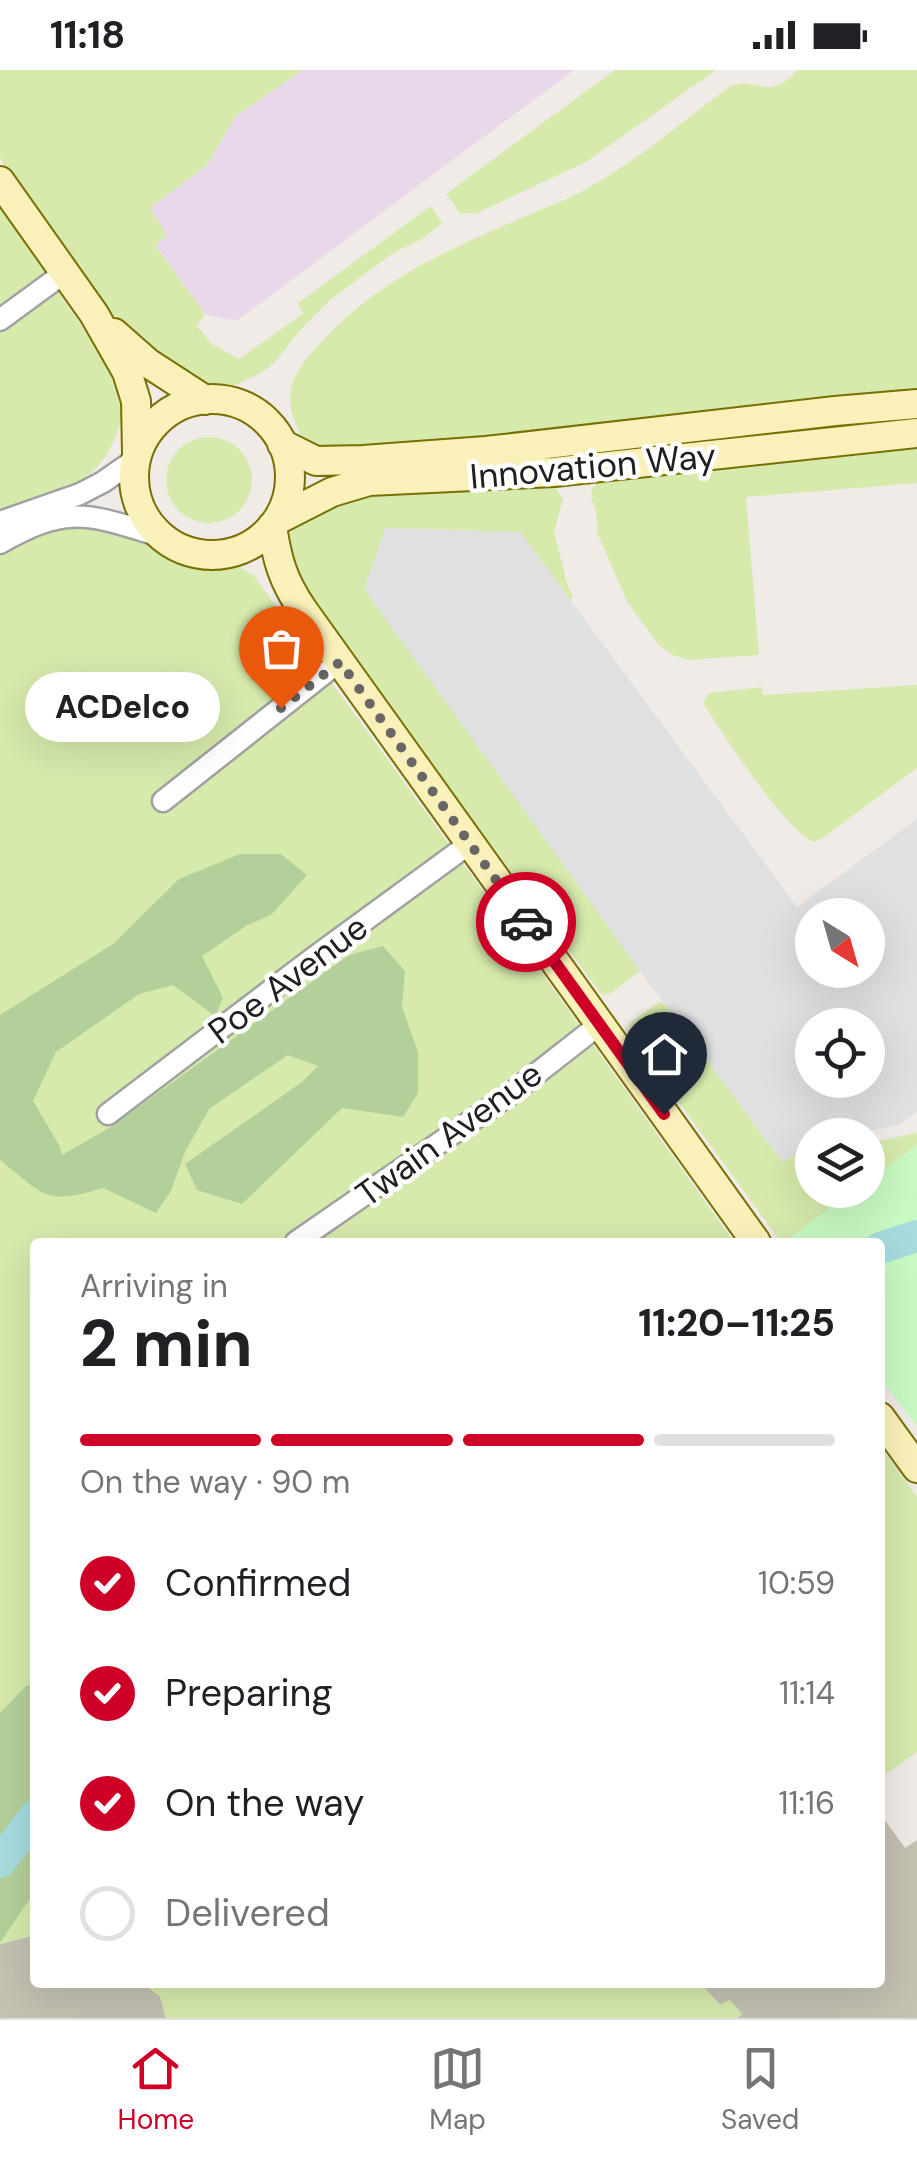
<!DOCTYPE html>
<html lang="en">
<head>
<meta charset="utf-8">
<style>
  body { margin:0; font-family:"DM Sans",sans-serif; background:#f6f6f6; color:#202124; height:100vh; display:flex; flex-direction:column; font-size:38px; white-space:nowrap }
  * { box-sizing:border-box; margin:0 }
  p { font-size:32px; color:#757577 }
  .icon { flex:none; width:55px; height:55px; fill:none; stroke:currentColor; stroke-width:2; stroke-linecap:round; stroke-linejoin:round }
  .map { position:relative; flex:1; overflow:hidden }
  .panel { position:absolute; left:30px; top:1168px; width:855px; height:750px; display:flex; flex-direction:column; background:#fff; border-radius:10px; box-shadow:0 10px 40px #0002 }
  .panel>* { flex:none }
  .needle { width:65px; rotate:143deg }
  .tools { position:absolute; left:795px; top:828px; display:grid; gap:20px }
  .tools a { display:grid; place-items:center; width:90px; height:90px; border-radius:50%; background:#fff; box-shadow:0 10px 40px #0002; font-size:50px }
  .pin { position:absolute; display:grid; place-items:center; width:85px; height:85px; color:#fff; margin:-102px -42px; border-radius:50% 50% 50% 0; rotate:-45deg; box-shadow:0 0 10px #0007 }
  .pin .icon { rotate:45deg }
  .courier { position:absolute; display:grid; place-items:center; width:100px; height:100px; margin:-50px; border:8px solid #cf0027; border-radius:50%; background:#fff; color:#222; box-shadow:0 2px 12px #0007 }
  .bubble { position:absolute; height:70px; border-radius:35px; background:#fff; box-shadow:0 10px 40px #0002; font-size:32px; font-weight:800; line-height:70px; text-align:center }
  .summary em { font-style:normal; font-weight:800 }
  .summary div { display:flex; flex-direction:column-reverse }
  .summary { display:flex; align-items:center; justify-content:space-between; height:170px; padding:0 50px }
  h1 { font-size:65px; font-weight:800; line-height:75px }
  .bar { display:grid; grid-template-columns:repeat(4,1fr); gap:15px 10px; align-content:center; height:120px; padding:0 50px }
  .bar i { height:12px; border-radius:8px; background:#e0e0e0 }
  .bar .selected { background:#cf0027 }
  .bar p { grid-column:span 4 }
  ol { padding:0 50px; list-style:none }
  li { display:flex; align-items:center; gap:30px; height:110px }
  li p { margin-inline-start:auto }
  li .icon { padding:10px; border-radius:50%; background:#cf0027; color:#fff; stroke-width:4 }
  li:last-child { color:#757577 }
  li i { width:55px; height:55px; border:5px solid #e0e0e0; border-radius:50% }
  .status { display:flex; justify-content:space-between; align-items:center; height:70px; padding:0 50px; background:#fff; direction:ltr }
  .status svg { height:28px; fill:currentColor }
  .dock { display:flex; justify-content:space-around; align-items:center; height:140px; border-top:2px solid #e0e0e0; background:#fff; font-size:28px; color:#757577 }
  .dock a { display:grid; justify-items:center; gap:5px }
  .dock .selected { color:#cf0027 }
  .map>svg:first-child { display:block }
  .industrial { fill:#e9d8e9 }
  .construction { fill:#c5c1b1 }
  .grass { fill:#d6eaac }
  .forest { fill:#b4d09a }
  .park { fill:#c9fac3 }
  .parking { fill:#e0e0e0; fill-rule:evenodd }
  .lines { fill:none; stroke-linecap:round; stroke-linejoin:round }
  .river { stroke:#a6dcde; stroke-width:32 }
  .street-casing { stroke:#a1a1a1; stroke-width:25 }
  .secondary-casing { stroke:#796f04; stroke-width:32 }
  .street { stroke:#fff; stroke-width:20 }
  .secondary { stroke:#faf1ba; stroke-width:28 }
  .done { stroke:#696765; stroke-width:10; stroke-dasharray:0 18 }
  .route { stroke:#cf0027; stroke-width:12 }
  .labels { text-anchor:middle; stroke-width:9; stroke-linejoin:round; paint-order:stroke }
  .street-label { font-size:35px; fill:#202020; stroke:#fff }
</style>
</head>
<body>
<div class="status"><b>11:18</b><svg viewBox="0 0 49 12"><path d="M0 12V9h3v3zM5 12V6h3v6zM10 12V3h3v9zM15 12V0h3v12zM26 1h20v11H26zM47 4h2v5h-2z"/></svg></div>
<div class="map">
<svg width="917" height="1948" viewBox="0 0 917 1948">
  <rect width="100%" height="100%" fill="#f0ebe6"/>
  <path class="industrial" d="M 303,0 L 574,0 L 236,251 L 205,244 L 155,174 L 149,138 L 207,95 L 236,46 Z"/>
  <path class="construction" d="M 880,1743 L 905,1778 L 917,1770 L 917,1948 L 737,1948 L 742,1944 L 720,1935 L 700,1913 L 880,1912 Z
    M 35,1865 L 35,1912 L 142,1913 L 160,1926 L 166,1948 L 0,1948 L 0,1874 Z"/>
  <path class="grass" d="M 0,0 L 303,0 L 236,46 L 207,95 L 150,138 L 167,165 L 155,175 L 205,244 L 197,256 L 212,274 L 239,289 L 303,244 L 298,233 L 431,136 L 442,153 L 422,169 L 393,183 L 330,230 L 302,258 L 274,293 L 261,303 L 227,319 L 205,318 L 128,272 L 18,125 L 0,87 Z
    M 615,0 L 716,0 L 586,92 L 477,143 L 461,144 L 446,124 Z
    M 798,0 L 917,0 L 917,320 L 390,382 L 315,377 L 302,371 C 298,357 289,342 290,327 C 292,302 308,287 324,269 C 382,208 448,180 524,147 C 540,139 557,134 573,126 C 630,97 678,55 729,17 C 760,4 765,35 798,0 Z
    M 0,137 L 109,296 C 125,328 128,337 114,370 C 95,417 44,431 0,447 Z
    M166 410a43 43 0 1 1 86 0a43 43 0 1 1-86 0Z
    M 917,376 L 917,413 L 746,427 L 759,585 L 688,590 L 673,585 L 659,575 L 628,533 L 598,465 L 596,441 L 591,427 L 592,419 L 599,411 Z
    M 553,414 L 563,429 L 554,462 L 568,517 L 573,526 L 570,530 L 520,462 L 385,458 L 558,785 L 640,901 L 611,923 L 602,925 L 294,507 L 284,474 L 289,461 L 301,447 L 361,418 Z
    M 112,455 L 155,476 L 175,490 L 240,497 L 254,506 L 494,836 L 734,1172 L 35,1172 L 35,1865 L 0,1874 L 0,485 L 49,457 Z
    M 917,615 L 917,698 L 824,767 L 814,772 C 787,763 722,663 704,634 L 705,628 L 709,623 L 762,617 L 763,625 Z
    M 659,932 L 662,932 L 682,955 L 782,1092 L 808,1076 L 809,1084 L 812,1084 L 812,1120 L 855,1120 L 784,1172 L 781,1172 L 628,962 L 631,952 Z
    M 917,1063 L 917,1075 L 868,1111 L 868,1073 Z
    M 880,1376 L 917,1427 L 917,1682 L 880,1708 Z
    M 142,1913 L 700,1913 L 719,1935 L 730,1930 L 742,1944 L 737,1948 L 166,1948 L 160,1926 Z"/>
  <path class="forest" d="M 240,784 L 281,784 L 307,805 L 271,845 L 246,856 L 202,886 L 223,928 L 215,946 L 173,915 L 139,924 L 56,982 L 33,1031 L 59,1075 L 62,1085 L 109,1058 L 349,885 L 383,876 L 405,901 L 402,937 L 418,982 L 418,1023 L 403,1047 L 342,1038 L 242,1134 L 197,1120 L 185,1094 L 302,1012 L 318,996 L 288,985 L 209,1039 L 185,1082 L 171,1121 L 156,1143 L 103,1118 C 45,1136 44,1125 0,1090 L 0,945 L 113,874 L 179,809 Z
    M 27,1615 L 35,1618 L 35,1821 L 0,1873 L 0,1643 Z"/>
  <path class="park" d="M 917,1075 L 917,1356 L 880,1307 L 880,1172 L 784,1172 L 855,1120 L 868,1120 L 868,1111 Z"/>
  <path class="parking" d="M 385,458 L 520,462 L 797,837 L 917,749 L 917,1041 L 900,1054 L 851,1065 L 812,1065 L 812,1073 L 783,1092 L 640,901 L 364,519 ZM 812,845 L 868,845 L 868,900 L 812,900 ZM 812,955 L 868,955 L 868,1010 L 812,1010 Z"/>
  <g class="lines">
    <path class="river" d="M 880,1178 L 917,1166
      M 0,1792 L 35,1746"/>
    <g class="street-casing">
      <path id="street" d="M 0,250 L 64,203
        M 0,452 L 80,424 L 103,412 L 136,389
        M 0,473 C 69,433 89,445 161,466
        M 163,731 L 340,591
        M 108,1044 L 312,889 L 469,774
        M 296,1172 L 513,1022 L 600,954"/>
    </g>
    <g class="secondary-casing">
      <path id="secondary" d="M 0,111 L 94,244 L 127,302 L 136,331 L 137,383
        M 114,263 L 148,293 L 205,330
        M134 407a78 78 0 1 1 156 0a78 78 0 1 1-156 0Z
        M 282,374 L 316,391 L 363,390 L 486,381 L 835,341 L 917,334
        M 277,450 L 332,422 L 369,411 L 554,402 L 917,363
        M 272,456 C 277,490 283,511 303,540 L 756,1172
        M 880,1347 L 917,1398"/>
    </g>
    <use href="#street" class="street"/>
    <use href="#secondary" class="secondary"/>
  </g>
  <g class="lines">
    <path class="done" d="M 281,638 L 340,592 L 526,852"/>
    <path class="route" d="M 526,852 L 664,1044"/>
  </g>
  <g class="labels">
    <g class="street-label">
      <text transform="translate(593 396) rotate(-5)" y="12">Innovation Way</text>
      <text transform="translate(288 909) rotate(-37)" y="12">Poe Avenue</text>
      <text transform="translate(449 1064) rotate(-36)" y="12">Twain Avenue</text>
    </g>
  </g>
</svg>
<div class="tools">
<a><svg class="needle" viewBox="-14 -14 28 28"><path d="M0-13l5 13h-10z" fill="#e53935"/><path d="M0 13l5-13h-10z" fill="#757577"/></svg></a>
<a><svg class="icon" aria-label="locate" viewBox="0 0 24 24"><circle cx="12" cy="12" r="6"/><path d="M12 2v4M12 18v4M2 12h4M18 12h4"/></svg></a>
<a><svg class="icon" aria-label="layers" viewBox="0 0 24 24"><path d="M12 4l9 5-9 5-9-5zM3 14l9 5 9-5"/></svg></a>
</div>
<div class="pin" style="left:281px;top:638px;background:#ea580c"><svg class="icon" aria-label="bag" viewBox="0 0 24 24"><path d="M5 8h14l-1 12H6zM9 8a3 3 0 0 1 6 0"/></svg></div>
<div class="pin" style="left:664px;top:1044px;background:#1f2937"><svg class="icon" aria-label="home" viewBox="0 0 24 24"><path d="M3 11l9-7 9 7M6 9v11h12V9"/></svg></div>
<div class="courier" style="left:526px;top:852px"><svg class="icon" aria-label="car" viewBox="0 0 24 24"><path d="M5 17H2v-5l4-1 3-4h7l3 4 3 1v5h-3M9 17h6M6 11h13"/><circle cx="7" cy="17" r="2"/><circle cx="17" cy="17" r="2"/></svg></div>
<div class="bubble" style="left:25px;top:602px;width:195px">ACDelco</div>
<section class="panel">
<div class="summary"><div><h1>2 min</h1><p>Arriving in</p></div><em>11:20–11:25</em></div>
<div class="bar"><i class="selected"></i><i class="selected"></i><i class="selected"></i><i></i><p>On the way · 90 m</p></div>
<ol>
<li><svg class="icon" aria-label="check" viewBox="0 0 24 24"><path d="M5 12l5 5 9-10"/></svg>Confirmed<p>10:59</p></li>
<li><svg class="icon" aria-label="check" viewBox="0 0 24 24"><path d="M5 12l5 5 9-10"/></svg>Preparing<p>11:14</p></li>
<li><svg class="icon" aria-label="check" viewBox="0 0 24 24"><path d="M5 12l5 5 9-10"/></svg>On the way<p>11:16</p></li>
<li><i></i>Delivered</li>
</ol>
</section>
</div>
<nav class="dock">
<a class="selected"><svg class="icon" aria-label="home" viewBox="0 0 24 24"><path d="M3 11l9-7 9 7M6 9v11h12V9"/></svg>Home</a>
<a><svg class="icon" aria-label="map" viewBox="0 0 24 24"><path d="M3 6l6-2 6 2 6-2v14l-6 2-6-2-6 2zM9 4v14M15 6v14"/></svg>Map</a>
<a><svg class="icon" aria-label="saved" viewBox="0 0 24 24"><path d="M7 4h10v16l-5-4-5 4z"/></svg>Saved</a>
</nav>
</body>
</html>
